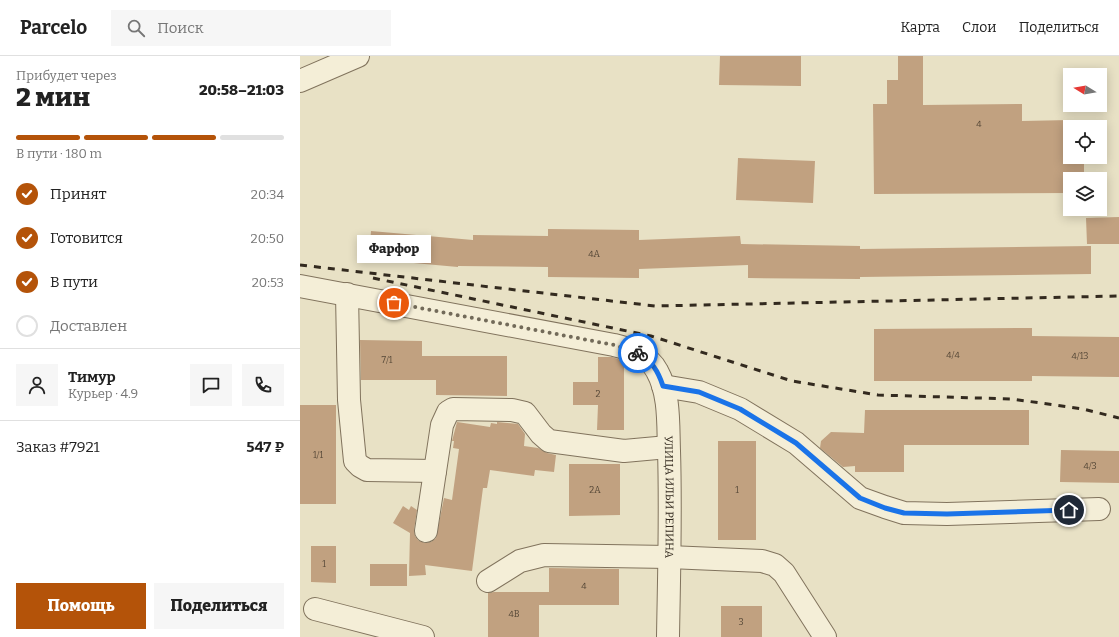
<!DOCTYPE html>
<html lang="ru">
<head>
<meta charset="utf-8">
<style>
  body { margin:0; font-family:Bitter,serif; background:#f6f6f6; color:#222; height:100vh; display:flex; flex-direction:column; font-size:15px; white-space:nowrap }
  * { box-sizing:border-box; margin:0 }
  p { font-size:13px; color:#767676 }
  .icon { flex:none; width:22px; height:22px; fill:none; stroke:currentColor; stroke-width:2; stroke-linecap:round; stroke-linejoin:round }
  .map { position:relative; flex:1; overflow:hidden }
  .details { display:flex; flex-direction:column; background:#fff; width:300px }
  .details>* { flex:none }
  .needle { width:26px; rotate:281deg }
  .tools { position:absolute; left:763px; top:12px; display:grid; gap:8px }
  .tools a { display:grid; place-items:center; width:44px; height:44px; border-radius:0px; background:#fff; box-shadow:0 2px 10px #0003; font-size:20px }
  .pin { position:absolute; display:grid; place-items:center; width:34px; height:34px; color:#fff; margin:-17px; border:2px solid #fff; border-radius:50%; box-shadow:0 1px 4px #0007 }
  .courier { position:absolute; display:grid; place-items:center; width:40px; height:40px; margin:-20px; border:3px solid #1a73e8; border-radius:50%; background:#fff; color:#222; box-shadow:0 1px 5px #0007 }
  .bubble { position:absolute; height:28px; border-radius:0px; background:#fff; box-shadow:0 2px 10px #0003; font-size:13px; font-weight:800; line-height:28px; text-align:center }
  .overview em { font-style:normal; font-weight:800 }
  .overview div { display:flex; flex-direction:column-reverse }
  .overview { display:flex; align-items:center; justify-content:space-between; height:68px; padding:0 16px }
  h1 { font-size:26px; font-weight:800; line-height:30px }
  .bar { display:grid; grid-template-columns:repeat(4,1fr); gap:6px 4px; align-content:center; height:48px; padding:0 16px }
  .bar i { height:5px; border-radius:3px; background:#e0e0e0 }
  .bar .current { background:#b45309 }
  .bar p { grid-column:span 4 }
  .line { display:flex; align-items:center; gap:10px; padding:0 16px; border-top:1px solid #e0e0e0 }
  .line div { flex:1 }
  .round { display:grid; place-items:center; flex:none; width:42px; height:42px; border-radius:0px; background:#f6f6f6 }
  ol { padding:0 16px; list-style:none }
  li { display:flex; align-items:center; gap:12px; height:44px }
  li p { margin-inline-start:auto }
  li .icon { padding:4px; border-radius:50%; background:#b45309; color:#fff; stroke-width:4 }
  li:last-child { color:#767676 }
  li i { width:22px; height:22px; border:2px solid #e0e0e0; border-radius:50% }
  .cta { display:flex; gap:8px; margin-top:auto; padding:8px 16px }
  .cta a { flex:1; height:46px; border-radius:0px; background:#b45309; color:#fff; font-size:16px; font-weight:800; line-height:46px; text-align:center }
  .cta a+a { background:#f6f6f6; color:#222 }
  header { display:flex; align-items:center; gap:24px; box-sizing:border-box; height:56px; padding:0 20px; background:#fff; border-bottom:1px solid #e0e0e0 }
  header strong { font-size:19px }
  nav { display:flex; gap:22px; margin-inline-start:auto; font-size:14px }
  .search { width:280px; height:36px; background:#f6f6f6; display:flex; align-items:center; gap:10px; box-sizing:border-box; padding:0 14px; border-radius:0px; color:#767676; font-size:15px }
  main { display:flex; flex:1; min-height:0 }
  .map>svg:first-child { display:block }
  .building { fill:#c1a180 }
  .lines { fill:none; stroke-linecap:round; stroke-linejoin:round }
  .minor-casing { stroke:#81735d; stroke-width:24 }
  .minor { stroke:#f4eed7; stroke-width:22 }
  .rail { stroke:#332a1f; stroke-width:3; stroke-dasharray:7 7; stroke-linecap:butt }
  .done { stroke:#726a59; stroke-width:4; stroke-dasharray:0 7.2 }
  .route { stroke:#1a73e8; stroke-width:5 }
  .labels { text-anchor:middle; stroke-width:4; stroke-linejoin:round; paint-order:stroke }
  .number-label { font-size:9px; fill:#564837 }
  .street-label { font-size:11px; fill:#332a1f; stroke:#f0ebd4 }
</style>
</head>
<body>
<header>
<strong>Parcelo</strong>
<div class="search"><svg class="icon" aria-label="search" viewBox="0 0 24 24"><circle cx="10" cy="10" r="6"/><path d="M15 15l6 6"/></svg>Поиск</div>
<nav><a>Карта</a><a>Слои</a><a>Поделиться</a></nav>
</header>
<main>
<section class="details">
<div class="overview"><div><h1>2 мин</h1><p>Прибудет через</p></div><em>20:58–21:03</em></div>
<div class="bar"><i class="current"></i><i class="current"></i><i class="current"></i><i></i><p>В пути · 180 m</p></div>
<ol>
<li><svg class="icon" aria-label="check" viewBox="0 0 24 24"><path d="M5 12l5 5 9-10"/></svg>Принят<p>20:34</p></li>
<li><svg class="icon" aria-label="check" viewBox="0 0 24 24"><path d="M5 12l5 5 9-10"/></svg>Готовится<p>20:50</p></li>
<li><svg class="icon" aria-label="check" viewBox="0 0 24 24"><path d="M5 12l5 5 9-10"/></svg>В пути<p>20:53</p></li>
<li><i></i>Доставлен</li>
</ol>
<div class="line" style="height:72px"><a class="round"><svg class="icon" aria-label="person" viewBox="0 0 24 24"><circle cx="12" cy="8" r="4"/><path d="M4 21q1-7 8-7t8 7"/></svg></a><div><b>Тимур</b><p>Курьер · 4.9</p></div><a class="round"><svg class="icon" aria-label="chat" viewBox="0 0 24 24"><path d="M4 5h16v11H9l-5 4z"/></svg></a><a class="round"><svg class="icon" aria-label="phone" viewBox="0 0 24 24"><path d="M5 4h4l2 5-3 2q2 4 5 5l2-3 5 2v4C11 20 4 13 5 4z"/></svg></a></div>
<div class="line" style="height:52px"><div>Заказ #7921</div><b>547 ₽</b></div>
<div class="cta"><a>Помощь</a><a>Поделиться</a></div>
</section>
<div class="map">
<svg width="819" height="581" viewBox="0 0 819 581">
  <rect width="100%" height="100%" fill="#e8e1c5"/>
  <path class="building" d="M 420,0 L 501,0 L 501,30 L 419,29 Z
    M 598,0 L 623,0 L 623,49 L 722,48 L 722,65 L 770,64 L 770,101 L 784,101 L 784,123 L 770,123 L 770,137 L 574,138 L 573,48 L 587,48 L 587,24 L 598,24 Z
    M 438,102 L 515,105 L 513,147 L 436,144 Z
    M 819,161 L 819,188 L 787,188 L 786,162 Z
    M 248,173 L 339,174 L 339,184 L 440,180 L 441,188 L 560,190 L 560,193 L 791,190 L 791,218 L 560,221 L 560,223 L 448,222 L 448,209 L 339,213 L 339,222 L 248,221 L 248,211 L 158,210 L 158,211 L 69,203 L 71,175 L 173,184 L 173,179 L 248,180 Z
    M 732,272 L 732,280 L 819,281 L 819,321 L 732,320 L 732,325 L 574,325 L 574,273 Z
    M 60,284 L 122,285 L 122,300 L 207,300 L 207,340 L 136,339 L 136,324 L 61,324 Z
    M 298,301 L 312,301 L 324,305 L 324,374 L 297,374 L 298,349 L 273,349 L 273,326 L 298,326 Z
    M 0,349 L 36,349 L 36,448 L 0,448 Z
    M 565,354 L 729,354 L 729,389 L 604,389 L 604,416 L 555,416 L 555,410 L 543,411 L 520,392 L 521,385 L 531,376 L 564,377 Z
    M 157,366 L 190,371 L 191,367 L 197,368 L 197,366 L 218,368 L 225,378 L 224,390 L 238,392 L 247,397 L 256,399 L 254,416 L 235,414 L 234,420 L 190,414 L 187,432 L 183,432 L 172,515 L 125,509 L 126,519 L 109,520 L 110,477 L 93,467 L 103,450 L 109,454 L 111,450 L 117,454 L 114,474 L 115,480 L 118,484 L 125,487 L 131,486 L 136,482 L 144,442 L 152,444 L 159,393 L 153,392 L 154,385 L 152,385 Z
    M 418,385 L 456,385 L 456,484 L 418,484 Z
    M 761,394 L 819,395 L 819,427 L 760,426 Z
    M 269,408 L 320,408 L 320,459 L 269,460 Z
    M 11,490 L 36,490 L 36,527 L 11,526 Z
    M 70,508 L 107,508 L 107,530 L 70,530 Z
    M 249,512 L 319,513 L 319,549 L 239,549 L 239,581 L 188,581 L 188,537 L 194,536 L 249,536 Z
    M 421,550 L 462,550 L 462,581 L 421,581 Z"/>
  <g class="lines">
    <g class="minor-casing">
      <g id="minor">
        <path d="M 0,25 L 58,0"/>
        <path id="s1" d="M 0,230 L 314,289 C 330,293 348,298 357,315 C 370,338 368,369 369,395 C 371,457 369,519 368,581"/>
        <path d="M 47,238 L 49,344 L 55,405 L 60,410 L 67,414 L 135,415"/>
        <path d="M 363,330 L 399,336 L 440,353 L 496,387 L 560,442 L 585,451 L 604,457 L 647,458 L 799,453"/>
        <path d="M 126,475 L 142,369 L 148,356 L 153,353 L 212,354 L 225,357 L 241,378 L 249,385 L 324,395 L 368,391"/>
        <path d="M 188,525 L 220,505 L 244,499 L 369,501 L 462,505 L 475,509 L 484,517 L 525,581"/>
        <path d="M 15,553 L 123,581"/>
      </g>
    </g>
    <use href="#minor" class="minor"/>
    <path class="rail" d="M 0,209 L 355,250 L 819,240
      M 73,222 L 351,280 L 492,325 L 578,339 L 712,343 L 783,353 L 819,362"/>
  </g>
  <g class="lines">
    <path class="done" d="M 94,247 L 314,289 L 338,297"/>
    <path class="route" d="M 338,297 C 352,305 358,315 363,330 L 399,336 L 440,353 L 496,387 L 560,442 L 585,452 L 604,457 L 647,458 L 769,454"/>
  </g>
  <g class="labels">
    <g class="number-label">
      <text x="679" y="71">4</text>
      <text x="294" y="201">4А</text>
      <text x="653" y="302">4/4</text>
      <text x="780" y="303">4/13</text>
      <text x="87" y="307">7/1</text>
      <text x="298" y="341">2</text>
      <text x="18" y="402">1/1</text>
      <text x="790" y="413">4/3</text>
      <text x="295" y="437">2А</text>
      <text x="437" y="437">1</text>
      <text x="24" y="511">1</text>
      <text x="284" y="533">4</text>
      <text x="214" y="561">4В</text>
      <text x="441" y="569">3</text>
    </g>
    <g class="street-label">
      <text dy="4" stroke="none"><textPath href="#s1" startOffset="499">УЛИЦА ИЛЬИ РЕПИНА</textPath></text>
    </g>
  </g>
</svg>
<div class="tools">
<a><svg class="needle" viewBox="-14 -14 28 28"><path d="M0-13l5 13h-10z" fill="#e53935"/><path d="M0 13l5-13h-10z" fill="#767676"/></svg></a>
<a><svg class="icon" aria-label="locate" viewBox="0 0 24 24"><circle cx="12" cy="12" r="6"/><path d="M12 2v4M12 18v4M2 12h4M18 12h4"/></svg></a>
<a><svg class="icon" aria-label="layers" viewBox="0 0 24 24"><path d="M12 4l9 5-9 5-9-5zM3 14l9 5 9-5"/></svg></a>
</div>
<div class="pin" style="left:94px;top:247px;background:#ea580c"><svg class="icon" aria-label="bag" viewBox="0 0 24 24"><path d="M5 8h14l-1 12H6zM9 8a3 3 0 0 1 6 0"/></svg></div>
<div class="pin" style="left:769px;top:454px;background:#1f2937"><svg class="icon" aria-label="home" viewBox="0 0 24 24"><path d="M3 11l9-7 9 7M6 9v11h12V9"/></svg></div>
<div class="courier" style="left:338px;top:297px"><svg class="icon" aria-label="bike" viewBox="0 0 24 24"><circle cx="6" cy="16" r="4"/><circle cx="18" cy="16" r="4"/><path d="M6 16l4-8h5l3 8M10 8l3 8H6M13 5h3"/></svg></div>
<div class="bubble" style="left:57px;top:179px;width:74px">Фарфор</div>
</div>
</main>
</body>
</html>
